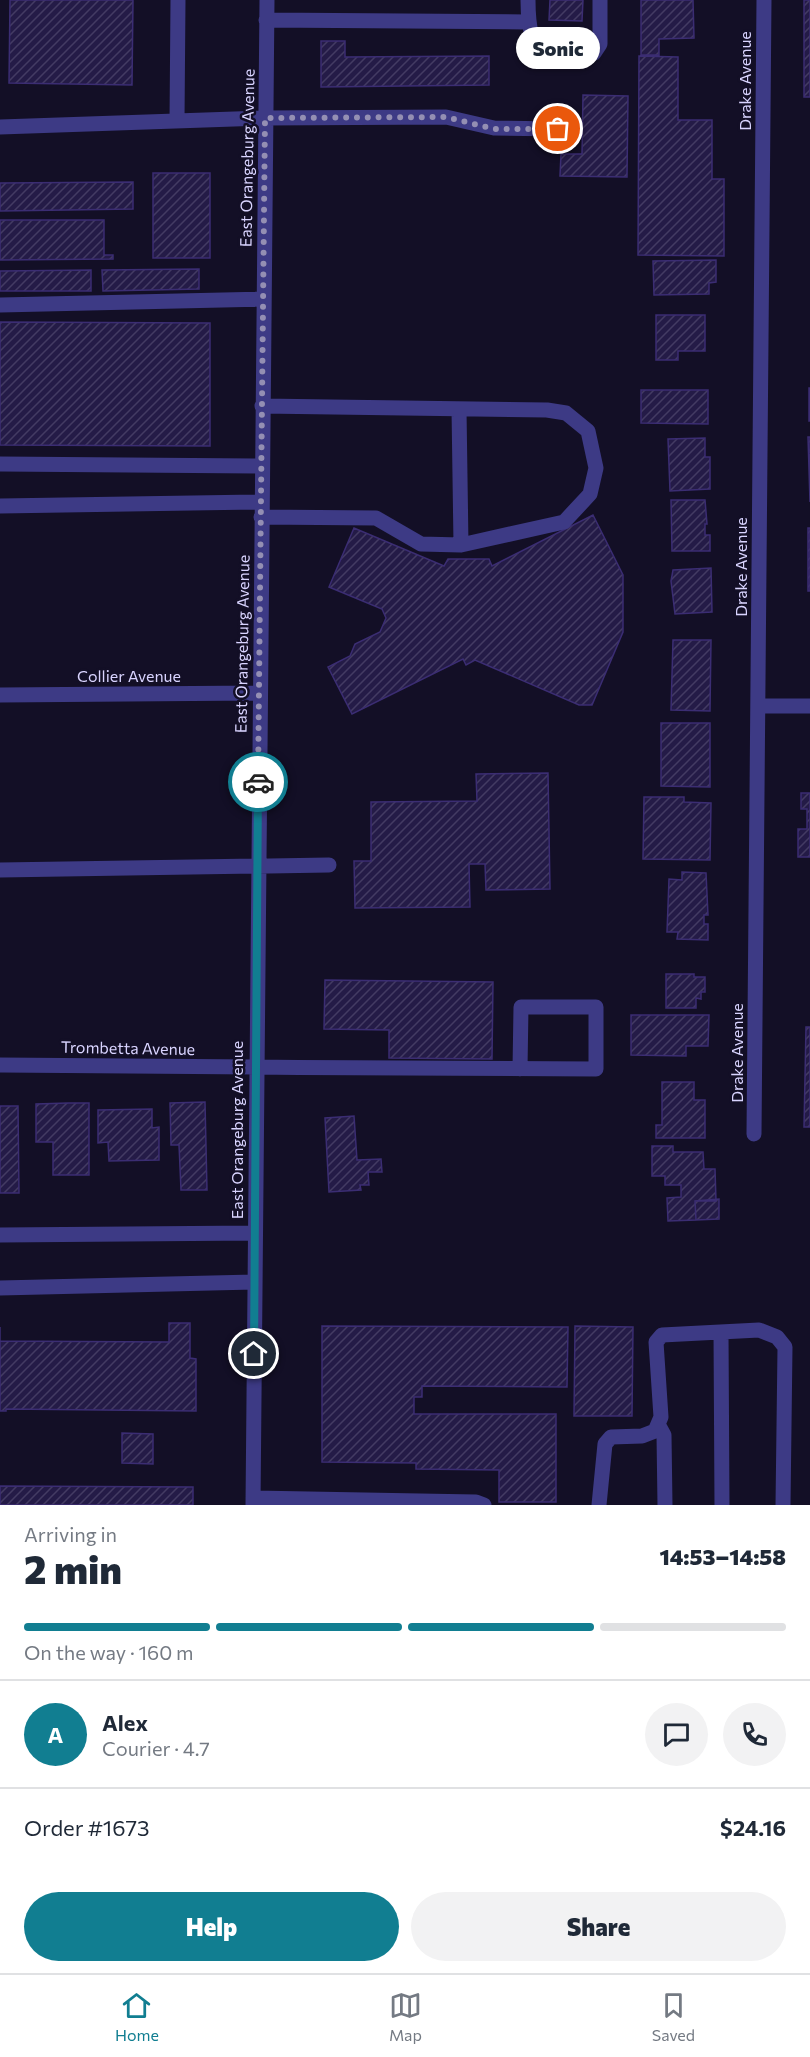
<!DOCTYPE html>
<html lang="en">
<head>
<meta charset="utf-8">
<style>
  body { margin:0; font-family:Commissioner,sans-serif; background:#f2f2f3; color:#1f2937; height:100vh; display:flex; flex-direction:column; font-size:22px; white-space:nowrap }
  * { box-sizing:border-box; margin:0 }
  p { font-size:20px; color:#747a83 }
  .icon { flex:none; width:33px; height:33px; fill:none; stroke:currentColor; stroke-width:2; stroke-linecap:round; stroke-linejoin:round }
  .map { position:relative; height:1505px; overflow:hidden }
  .details { display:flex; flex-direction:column; background:#fff; flex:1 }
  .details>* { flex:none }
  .pin { position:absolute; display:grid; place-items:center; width:51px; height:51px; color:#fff; margin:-26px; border:3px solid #fff; border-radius:50%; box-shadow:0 2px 6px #0007 }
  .courier { position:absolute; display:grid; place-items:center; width:60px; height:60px; margin:-30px; border:4px solid #117e91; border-radius:50%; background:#fff; color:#222; box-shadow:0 2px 8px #0007 }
  .bubble { position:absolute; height:42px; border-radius:21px; background:#fff; box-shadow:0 2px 4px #0004; font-size:20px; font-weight:800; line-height:42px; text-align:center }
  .head em { font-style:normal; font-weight:800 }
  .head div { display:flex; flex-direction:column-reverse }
  .head { display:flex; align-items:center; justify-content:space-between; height:102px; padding:0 24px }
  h1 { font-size:39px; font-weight:800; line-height:45px }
  .bar { display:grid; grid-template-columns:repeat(4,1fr); gap:9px 6px; align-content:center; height:72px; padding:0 24px }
  .bar i { height:8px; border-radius:4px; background:#e0e1e3 }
  .bar .on { background:#117e91 }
  .bar p { grid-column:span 4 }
  .line { display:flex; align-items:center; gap:15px; padding:0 24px; border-top:2px solid #e0e1e3 }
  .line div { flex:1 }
  .round { display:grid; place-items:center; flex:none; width:63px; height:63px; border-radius:32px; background:#f2f2f3 }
  .button { display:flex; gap:12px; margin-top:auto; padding:12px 24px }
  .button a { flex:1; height:69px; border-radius:36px; background:#117e91; color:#fff; font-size:24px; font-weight:800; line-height:69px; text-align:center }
  .button a+a { background:#f2f2f3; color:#1f2937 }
  .menu { display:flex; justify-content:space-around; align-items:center; height:84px; border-top:2px solid #e0e1e3; background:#fff; font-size:16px; color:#747a83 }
  .menu a { display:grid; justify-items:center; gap:3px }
  .menu .on { color:#117e91 }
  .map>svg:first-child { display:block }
  .building { fill:url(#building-hatch); stroke:#3b2d73; stroke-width:1.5 }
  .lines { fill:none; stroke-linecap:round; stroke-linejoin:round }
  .minor { stroke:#3d3a85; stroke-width:15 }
  .done { stroke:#948fb3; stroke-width:6; stroke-dasharray:0 10.8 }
  .route { stroke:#117e91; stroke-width:8 }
  .labels { text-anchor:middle; stroke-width:5; stroke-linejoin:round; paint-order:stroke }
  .street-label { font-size:16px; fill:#d9d4ff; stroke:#130f26 }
</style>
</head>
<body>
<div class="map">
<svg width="810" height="1505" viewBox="0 0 810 1505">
  <defs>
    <pattern id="building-hatch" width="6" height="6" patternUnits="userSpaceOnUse" patternTransform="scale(1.5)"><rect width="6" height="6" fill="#241b47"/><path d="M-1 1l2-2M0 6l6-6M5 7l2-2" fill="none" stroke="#433b63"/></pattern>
  </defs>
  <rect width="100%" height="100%" fill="#130f26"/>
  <path class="building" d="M 10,0 L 133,0 L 132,85 L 9,83 Z
    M 550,0 L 583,0 L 582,21 L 549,20 Z
    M 641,0 L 693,0 L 694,38 L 659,39 L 659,55 L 641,55 Z
    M 804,0 L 810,0 L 810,97 L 804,97 Z
    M 321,41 L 345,41 L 345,57 L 489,56 L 489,85 L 321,87 Z
    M 639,56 L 678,57 L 678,120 L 712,120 L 712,179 L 724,179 L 724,256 L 638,255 Z
    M 583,95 L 628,96 L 627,177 L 560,176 L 561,154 L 582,154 Z
    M 153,173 L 210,173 L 210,258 L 153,258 Z
    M 133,182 L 133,209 L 0,211 L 0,183 Z
    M 0,220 L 104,220 L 104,255 L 113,255 L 113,259 L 0,260 Z
    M 716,260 L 716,282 L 709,283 L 709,294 L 654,295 L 653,261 Z
    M 199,269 L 199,289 L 103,291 L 102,270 Z
    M 91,270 L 91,291 L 0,291 L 0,271 Z
    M 656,315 L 705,315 L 705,351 L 678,351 L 678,360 L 656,360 Z
    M 0,322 L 210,323 L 210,446 L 0,445 Z
    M 809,388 L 810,388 L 810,421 L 809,421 Z
    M 641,390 L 708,390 L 708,424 L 641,423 Z
    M 808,437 L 810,437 L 810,502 Z
    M 705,438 L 705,457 L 710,457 L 710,489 L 670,491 L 668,439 Z
    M 671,500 L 705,500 L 707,524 L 705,524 L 705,535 L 710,535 L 710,551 L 672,551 Z
    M 593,515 L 623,575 L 623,632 L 592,705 L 579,705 L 475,660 L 466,665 L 463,659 L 352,714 L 328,667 L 350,656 L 355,644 L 380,632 L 386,618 L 382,609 L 329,587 L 354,528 L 444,566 L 448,559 L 489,559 L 492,566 Z
    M 808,528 L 810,528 L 810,591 L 808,591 Z
    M 711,568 L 712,612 L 675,614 L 671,581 L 673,570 Z
    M 673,640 L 711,640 L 710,711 L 671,710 Z
    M 661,723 L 710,723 L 710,787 L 661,786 Z
    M 548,773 L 550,889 L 486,890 L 485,864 L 469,864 L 470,907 L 355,908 L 354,861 L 371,861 L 371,802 L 477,801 L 476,774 Z
    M 801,793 L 810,793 L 810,857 L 798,857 L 798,829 L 807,829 L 807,809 L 801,809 Z
    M 644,797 L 684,797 L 684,802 L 711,803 L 710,860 L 643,859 Z
    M 682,872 L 706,873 L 708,915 L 704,915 L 704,924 L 708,924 L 708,940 L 677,939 L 678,932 L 667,932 L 669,879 L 682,880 Z
    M 666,974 L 694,974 L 694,977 L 705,977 L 705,992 L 701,992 L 701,999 L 696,998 L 696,1008 L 666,1008 Z
    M 325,980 L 493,982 L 492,1059 L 389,1058 L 389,1030 L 324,1029 Z
    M 631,1015 L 709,1015 L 708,1046 L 686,1046 L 686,1056 L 631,1055 Z
    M 806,1027 L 810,1027 L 810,1127 L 804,1127 Z
    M 662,1082 L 694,1082 L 694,1100 L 705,1100 L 705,1138 L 656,1138 L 656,1125 L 662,1125 Z
    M 205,1102 L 207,1190 L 181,1190 L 179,1145 L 171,1145 L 170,1103 Z
    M 68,1103 L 89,1103 L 89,1175 L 53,1175 L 53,1142 L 36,1142 L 36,1104 Z
    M 0,1106 L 18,1106 L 19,1193 L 0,1193 Z
    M 152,1109 L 152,1128 L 159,1127 L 159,1160 L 109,1161 L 108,1142 L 98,1143 L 98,1110 Z
    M 354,1116 L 357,1160 L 381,1159 L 382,1172 L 368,1172 L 369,1185 L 360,1185 L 361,1190 L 329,1192 L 325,1118 Z
    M 652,1146 L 673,1146 L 673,1152 L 703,1152 L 704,1169 L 715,1169 L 716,1201 L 695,1201 L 696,1220 L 668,1221 L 667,1198 L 681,1197 L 681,1185 L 665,1185 L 665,1176 L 652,1176 Z
    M 719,1199 L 719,1219 L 696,1220 L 695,1201 Z
    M 169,1323 L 190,1323 L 190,1358 L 196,1359 L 196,1411 L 6,1409 L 6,1411 L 0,1411 L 0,1327 L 0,1341 L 169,1342 Z
    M 322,1326 L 568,1327 L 567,1387 L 422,1386 L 422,1397 L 414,1397 L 414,1414 L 556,1414 L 556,1502 L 499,1502 L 499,1470 L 416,1469 L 416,1463 L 322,1462 Z
    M 575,1326 L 633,1327 L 632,1416 L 574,1416 Z
    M 122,1433 L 153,1434 L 153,1464 L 122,1463 Z
    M 0,1486 L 193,1487 L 193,1505 L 0,1505 Z"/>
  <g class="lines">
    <path class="minor" d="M 528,0 C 528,16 529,49 547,56 C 553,58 559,57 566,57 C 576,57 584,56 594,53 L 600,44 L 600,0
      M 266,20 L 528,22
      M 177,121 L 178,0
      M 0,127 L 265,118 L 446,117 L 494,128 L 558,129
      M 0,305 L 263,299
      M 459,409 L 461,545
      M 0,464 L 262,466
      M 0,506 L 261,502
      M 261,517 L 376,518 L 421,544 L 461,545 L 564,522 L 590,494 L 596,468 L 588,431 L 566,413 L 547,410 L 262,406
      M 0,695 L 259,693
      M 758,706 L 810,706
      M 0,870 L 329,865
      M 0,1065 C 199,1067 397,1068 596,1069 L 596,1007 L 521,1007 L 520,1069
      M 754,1134 L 764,0
      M 0,1235 L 255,1233
      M 0,1288 L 254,1282
      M 721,1332 L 722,1505
      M 658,1424 L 664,1435 L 665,1505
      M 253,1498 L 476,1502 L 484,1505
      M 253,1505 L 267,0
      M 599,1505 L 605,1444 L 611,1437 L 642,1436 L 655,1431 L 661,1417 L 656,1342 L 662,1335 L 759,1330 L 777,1337 L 785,1347 L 783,1505"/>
  </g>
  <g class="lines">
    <path class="done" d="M 258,782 L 265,118 L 446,117 L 494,129 L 558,129"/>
    <path class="route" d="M 254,1354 L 258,782"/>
  </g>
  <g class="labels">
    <g class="street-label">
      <text transform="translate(745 81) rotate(-90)" y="6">Drake Avenue</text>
      <text transform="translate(247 158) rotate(-89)" y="6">East Orangeburg Avenue</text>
      <text transform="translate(741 567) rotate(-90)" y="6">Drake Avenue</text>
      <text transform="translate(242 644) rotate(-89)" y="6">East Orangeburg Avenue</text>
      <text x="129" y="682">Collier Avenue</text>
      <text transform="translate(128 1048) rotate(1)" y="6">Trombetta Avenue</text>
      <text transform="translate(737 1053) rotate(-90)" y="6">Drake Avenue</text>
      <text transform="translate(237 1130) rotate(-90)" y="6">East Orangeburg Avenue</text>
    </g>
  </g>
</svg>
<div class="pin" style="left:558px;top:129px;background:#ea580c"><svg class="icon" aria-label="bag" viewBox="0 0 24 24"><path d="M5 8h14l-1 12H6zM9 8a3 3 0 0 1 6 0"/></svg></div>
<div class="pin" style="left:254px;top:1354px;background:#1f2937"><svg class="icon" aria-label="home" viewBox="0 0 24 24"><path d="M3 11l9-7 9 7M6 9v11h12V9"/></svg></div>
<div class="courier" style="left:258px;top:782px"><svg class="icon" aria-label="car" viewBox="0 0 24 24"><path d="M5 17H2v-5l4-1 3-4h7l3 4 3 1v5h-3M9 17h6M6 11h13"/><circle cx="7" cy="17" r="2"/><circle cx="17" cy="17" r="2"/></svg></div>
<div class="bubble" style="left:516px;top:27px;width:84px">Sonic</div>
</div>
<section class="details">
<div class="head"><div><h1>2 min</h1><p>Arriving in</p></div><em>14:53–14:58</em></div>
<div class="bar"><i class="on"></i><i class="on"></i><i class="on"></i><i></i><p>On the way · 160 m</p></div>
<div class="line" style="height:108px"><b class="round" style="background:#117e91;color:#fff">A</b><div><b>Alex</b><p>Courier · 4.7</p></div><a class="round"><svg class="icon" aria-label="chat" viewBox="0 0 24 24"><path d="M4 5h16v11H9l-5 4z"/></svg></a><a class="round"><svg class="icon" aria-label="phone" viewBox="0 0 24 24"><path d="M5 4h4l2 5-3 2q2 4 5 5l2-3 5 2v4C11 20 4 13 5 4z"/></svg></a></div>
<div class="line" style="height:78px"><div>Order #1673</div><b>$24.16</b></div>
<div class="button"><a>Help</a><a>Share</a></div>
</section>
<nav class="menu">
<a class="on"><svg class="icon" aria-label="home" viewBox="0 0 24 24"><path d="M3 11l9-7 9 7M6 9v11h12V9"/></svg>Home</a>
<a><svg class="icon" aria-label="map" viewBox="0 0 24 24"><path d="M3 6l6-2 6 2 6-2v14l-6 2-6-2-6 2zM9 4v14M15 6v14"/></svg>Map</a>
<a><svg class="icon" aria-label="saved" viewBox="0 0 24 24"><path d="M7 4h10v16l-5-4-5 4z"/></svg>Saved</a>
</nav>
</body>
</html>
